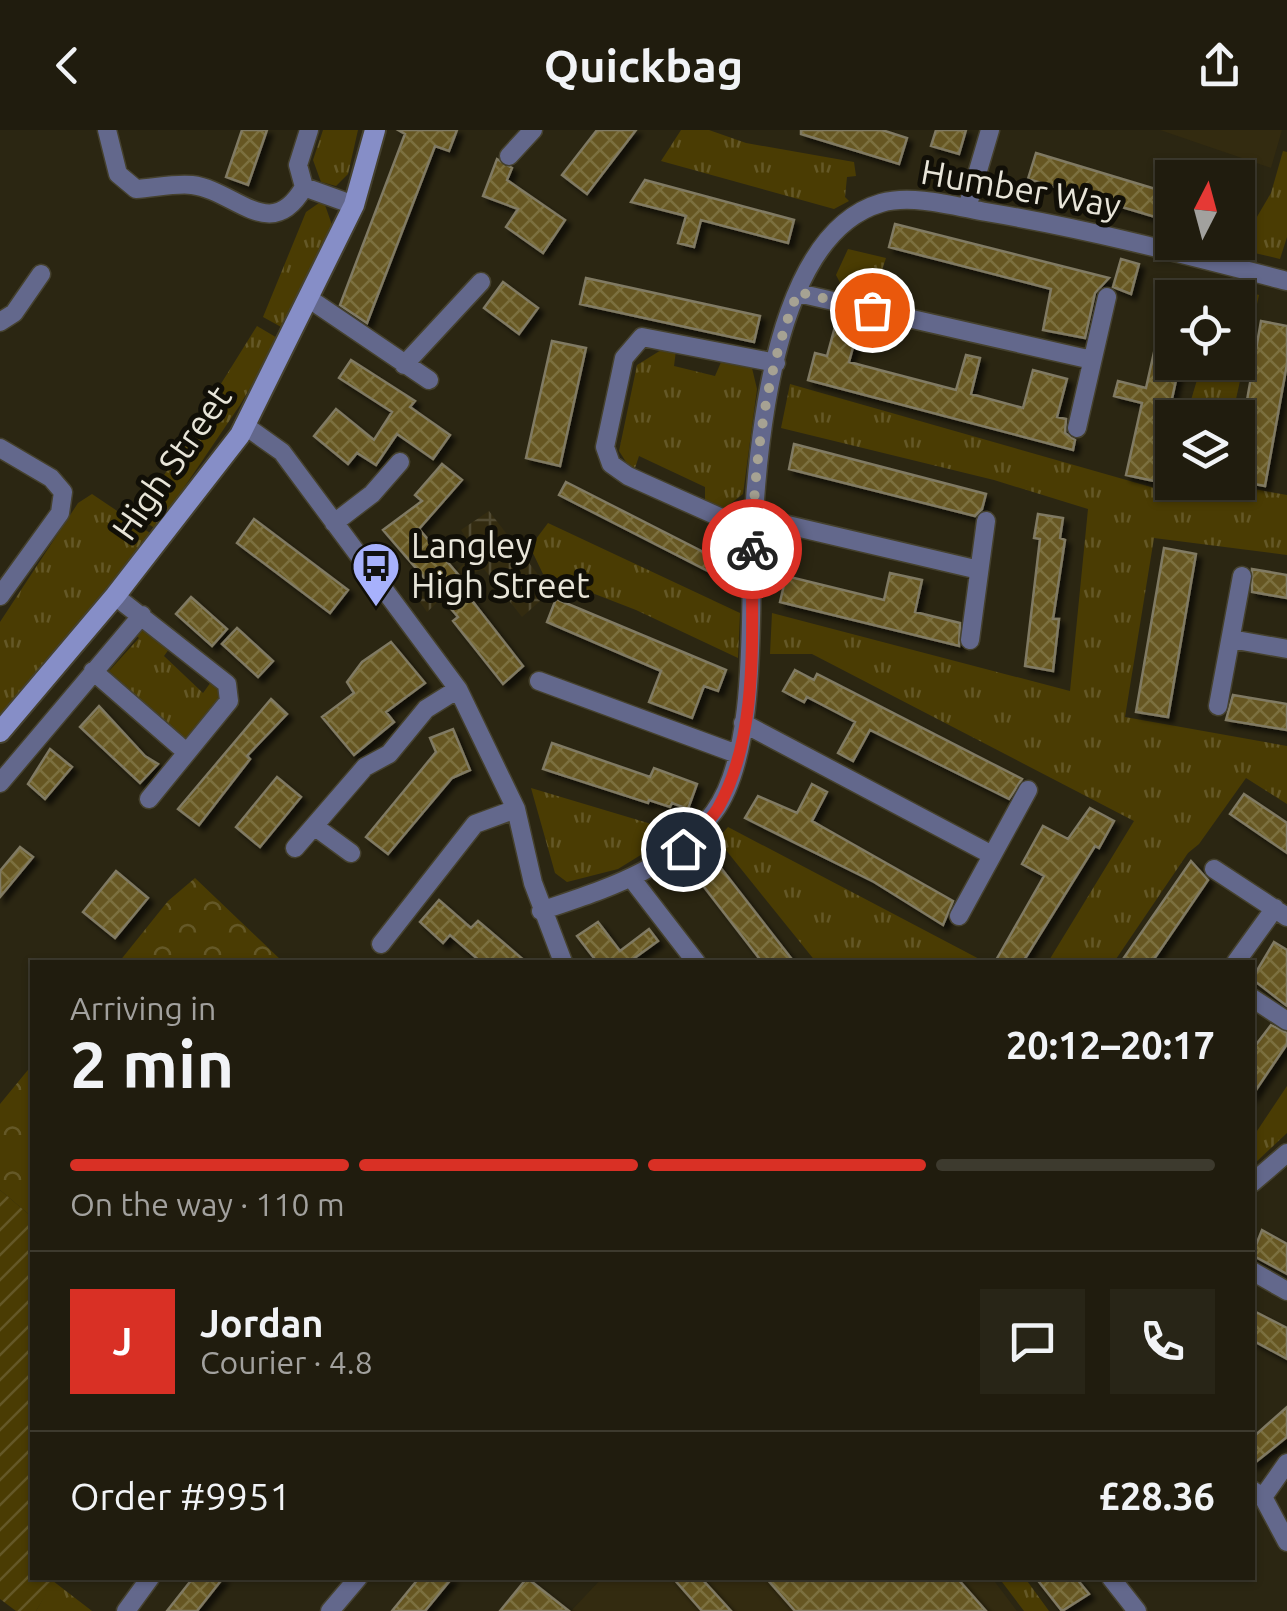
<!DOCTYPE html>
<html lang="en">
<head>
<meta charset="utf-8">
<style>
  body { margin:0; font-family:Ubuntu,sans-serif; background:#282517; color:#f1f3f6; height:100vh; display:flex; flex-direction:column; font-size:38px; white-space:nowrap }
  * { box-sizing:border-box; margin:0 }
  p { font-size:32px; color:#a2a19e }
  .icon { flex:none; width:55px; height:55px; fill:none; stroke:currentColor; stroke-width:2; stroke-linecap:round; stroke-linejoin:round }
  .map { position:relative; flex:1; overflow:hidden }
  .drawer { position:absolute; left:30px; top:830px; width:1225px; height:620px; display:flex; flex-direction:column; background:#201c0e; border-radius:0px; box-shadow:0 2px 8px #0004,0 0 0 2px #3d3a2e }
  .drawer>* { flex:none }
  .needle { width:65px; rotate:6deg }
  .fabs { position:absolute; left:1155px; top:30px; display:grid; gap:20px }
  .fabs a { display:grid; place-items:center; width:100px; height:100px; border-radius:0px; background:#201c0e; box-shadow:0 2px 8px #0004,0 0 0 2px #3d3a2e; font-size:50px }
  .pin { position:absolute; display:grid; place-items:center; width:85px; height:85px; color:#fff; margin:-42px; border:5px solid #fff; border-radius:50%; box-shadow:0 2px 10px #0007 }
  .courier { position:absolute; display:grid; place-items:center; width:100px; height:100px; margin:-50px; border:8px solid #d93025; border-radius:50%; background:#fff; color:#222; box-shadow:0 2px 12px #0007 }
  .overview em { font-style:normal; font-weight:700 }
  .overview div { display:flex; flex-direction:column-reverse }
  .overview { display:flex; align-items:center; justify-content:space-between; height:170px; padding:0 40px }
  h1 { font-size:65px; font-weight:700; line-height:75px }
  .bar { display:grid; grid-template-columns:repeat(4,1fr); gap:15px 10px; align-content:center; height:120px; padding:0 40px }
  .bar i { height:12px; border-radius:8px; background:#3d3a2e }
  .bar .active { background:#d93025 }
  .bar p { grid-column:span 4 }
  .line { display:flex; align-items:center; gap:25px; padding:0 40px; border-top:2px solid #3d3a2e }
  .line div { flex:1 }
  .round { display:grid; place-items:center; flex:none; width:105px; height:105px; border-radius:0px; background:#282517 }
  header { display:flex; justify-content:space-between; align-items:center; height:130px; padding:0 40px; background:#201c0e; font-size:45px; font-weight:700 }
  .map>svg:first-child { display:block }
  .built { fill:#332b10 }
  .industrial { fill:url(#industrial-grid) }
  .grass { fill:url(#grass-tufts) }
  .forest { fill:url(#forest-crowns) }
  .garden { fill:url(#garden-furrows) }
  .building { fill:url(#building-cross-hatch); stroke:#807a63; stroke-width:2.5; filter:url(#shadow) }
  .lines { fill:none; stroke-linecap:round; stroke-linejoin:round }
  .street-casing { stroke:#45412e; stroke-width:21 }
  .secondary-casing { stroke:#45412e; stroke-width:24 }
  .street { stroke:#63688c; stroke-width:18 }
  .secondary { stroke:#868ec7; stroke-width:20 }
  .done { stroke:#a6a293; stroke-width:10; stroke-dasharray:0 18 }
  .route { stroke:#d93025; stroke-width:12 }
  .labels { text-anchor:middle; stroke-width:10; stroke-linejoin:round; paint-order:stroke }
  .street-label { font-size:35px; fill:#e8e5d9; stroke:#110f07 }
  .poi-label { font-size:35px; fill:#e8e5d9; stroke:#110f07; text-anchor:start }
</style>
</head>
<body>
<header><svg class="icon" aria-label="back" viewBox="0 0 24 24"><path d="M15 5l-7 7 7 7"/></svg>Quickbag<svg class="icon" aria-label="share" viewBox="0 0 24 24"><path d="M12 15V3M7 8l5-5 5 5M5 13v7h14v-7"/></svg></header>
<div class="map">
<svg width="1287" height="1481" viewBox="0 0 1287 1481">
  <defs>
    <pattern id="industrial-grid" width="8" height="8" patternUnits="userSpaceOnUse" patternTransform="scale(2.5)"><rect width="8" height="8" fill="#332b10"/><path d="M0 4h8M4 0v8" fill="none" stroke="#514a32"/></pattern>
    <pattern id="grass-tufts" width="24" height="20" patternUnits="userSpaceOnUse" patternTransform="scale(2.5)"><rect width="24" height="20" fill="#4a3c03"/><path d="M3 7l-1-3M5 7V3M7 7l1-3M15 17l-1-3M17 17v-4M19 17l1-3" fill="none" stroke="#645827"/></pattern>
    <pattern id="forest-crowns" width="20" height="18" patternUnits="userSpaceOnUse" patternTransform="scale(2.5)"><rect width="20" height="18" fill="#4a3c03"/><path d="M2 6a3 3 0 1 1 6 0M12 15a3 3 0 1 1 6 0" fill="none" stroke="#645827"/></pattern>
    <pattern id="garden-furrows" width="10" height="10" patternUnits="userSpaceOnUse" patternTransform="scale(2.5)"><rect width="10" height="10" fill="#4a3c03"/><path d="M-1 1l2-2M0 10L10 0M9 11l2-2" fill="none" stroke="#645827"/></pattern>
    <pattern id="building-cross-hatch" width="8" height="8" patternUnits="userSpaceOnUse" patternTransform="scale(2.5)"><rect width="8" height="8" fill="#665720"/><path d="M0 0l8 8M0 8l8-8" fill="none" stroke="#7c6f40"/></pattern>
    <filter id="shadow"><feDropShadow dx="5" dy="5" stdDeviation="2.5" flood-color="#0009"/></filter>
  </defs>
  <rect width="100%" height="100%" fill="#2b2612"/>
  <path class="built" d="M 1160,0 L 1282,0 L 1271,38 Z
    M 602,1448 L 992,1448 L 1017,1481 L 571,1481 Z"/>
  <path class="industrial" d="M 489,381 L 556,468 L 549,463 L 522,487 L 484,439 L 467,445 L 427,482 L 415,465 L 427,467 L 476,423 L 461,400 Z"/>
  <path class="grass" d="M 323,0 L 358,0 L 348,44 L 336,56 L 321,52 L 313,30 Z
    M 681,0 L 709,0 L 746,13 L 854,32 L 856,46 L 847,47 L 845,67 L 849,71 L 834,79 L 661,31 Z
    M 1283,21 L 1287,22 L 1287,107 L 1280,129 L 1238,119 L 1271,63 Z
    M 319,73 L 325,75 L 332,95 L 283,198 L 263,187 L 306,82 Z
    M 848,119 L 886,128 L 872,171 L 846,164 L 836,145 Z
    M 1223,155 L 1259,165 L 1232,287 L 1186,287 L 1202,233 L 1238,232 L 1238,168 L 1220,167 Z
    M 257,196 L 279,209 L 240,275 L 156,399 L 138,387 Z
    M 666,217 L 676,220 L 674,236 L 715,246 L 722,230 L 752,238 L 757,259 L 743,364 L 721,381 L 705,371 L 705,357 L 639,326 L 635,338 L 628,335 L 619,321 L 637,235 Z
    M 790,254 L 1165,361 L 1172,336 L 1172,352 L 1221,353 L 1287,365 L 1287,425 L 1154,408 L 1125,587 L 1287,616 L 1287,674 L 1246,648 L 1199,714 L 1188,723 L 1114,832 L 1048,832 L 1134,691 L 812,524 L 770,524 L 772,483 L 1070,561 L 1088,379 L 994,350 L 781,298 Z
    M 92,364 L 153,405 L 0,588 L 0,492 L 78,373 Z
    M 548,393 L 740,483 L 738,528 L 636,480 L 543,444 L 530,417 Z
    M 143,499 L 172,515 L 164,526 L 203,563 L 211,552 L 221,563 L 219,583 L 185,611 L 109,541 L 139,508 L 134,503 Z
    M 531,658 L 678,702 L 618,739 L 567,752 L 555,743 Z
    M 728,697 L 985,832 L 816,832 L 717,709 Z
    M 1287,956 L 1287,1003 L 1253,1035 L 1253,1007 Z
    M 999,1448 L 1025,1448 L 1049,1481 L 1024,1481 Z
    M 53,1451 L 92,1481 L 36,1481 Z"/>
  <path class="forest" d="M 195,748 L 283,832 L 119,832 L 168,771 Z
    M 32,935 L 32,1087 L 0,1060 L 0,974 Z"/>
  <path class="garden" d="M 0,1060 L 32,1087 L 32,1448 L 56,1448 L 36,1481 L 16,1481 L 0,1469 Z"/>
  <path class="building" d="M 242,0 L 267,0 L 248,55 L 226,47 Z
    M 457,0 L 449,21 L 435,16 L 367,193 L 340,175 L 405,4 L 398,0 Z
    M 597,0 L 636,0 L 587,64 L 562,45 Z
    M 801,0 L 882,0 L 907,8 L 899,34 L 801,4 Z
    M 936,0 L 966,0 L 959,24 L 931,16 Z
    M 1036,23 L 1172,64 L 1172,92 L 1028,49 Z
    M 497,29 L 512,38 L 507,50 L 565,90 L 543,123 L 506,97 L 518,79 L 483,66 Z
    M 645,50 L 794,90 L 788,113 L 701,90 L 694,117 L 678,113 L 686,86 L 631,72 Z
    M 895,94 L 1109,148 L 1095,163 L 1085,208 L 1043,200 L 1051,159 L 889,117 Z
    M 1121,129 L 1139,134 L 1131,164 L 1113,157 Z
    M 586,148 L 760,186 L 754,212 L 580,174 Z
    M 503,152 L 538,178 L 519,204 L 484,178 Z
    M 1166,169 L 1172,170 L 1172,232 L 1180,232 L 1154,351 L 1126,345 L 1142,273 L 1114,266 L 1118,251 L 1146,258 Z
    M 1261,191 L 1287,196 L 1287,234 L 1265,356 L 1238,351 L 1238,321 Z
    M 836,193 L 858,199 L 849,232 L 956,260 L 966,225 L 980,228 L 971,264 L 1023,278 L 1033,240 L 1067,249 L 1057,287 L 1066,289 L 1065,303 L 1075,310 L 1073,320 L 808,250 L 815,223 L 827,226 Z
    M 552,211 L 586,218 L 560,336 L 526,328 Z
    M 351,230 L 415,271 L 410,277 L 450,305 L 433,329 L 397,304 L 376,335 L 357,323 L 348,334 L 314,306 L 336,279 L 374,310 L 392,282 L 339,248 Z
    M 794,314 L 986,364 L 982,379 L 975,386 L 789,339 Z
    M 442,334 L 462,350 L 419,399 L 475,464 L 470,468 L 523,536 L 503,554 L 453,491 L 458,487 L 383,400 L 422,371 L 415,365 Z
    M 566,352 L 719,430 L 712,443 L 559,365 Z
    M 1038,384 L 1063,388 L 1060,408 L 1065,410 L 1053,489 L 1059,489 L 1053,541 L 1025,536 L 1040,409 L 1034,408 Z
    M 254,389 L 348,460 L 330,483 L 237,413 Z
    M 1164,418 L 1196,424 L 1168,587 L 1136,582 Z
    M 1252,439 L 1287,445 L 1287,468 L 1252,462 Z
    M 890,443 L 922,450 L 915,482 L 960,493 L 959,516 L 780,472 L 786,446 L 884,470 Z
    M 191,467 L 227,499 L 212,516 L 176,484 Z
    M 556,469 L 726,540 L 718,561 L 704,556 L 692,588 L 649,572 L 661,541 L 547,492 Z
    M 237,498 L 273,531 L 258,547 L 222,514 Z
    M 391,512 L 425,553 L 386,582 L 394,592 L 354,625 L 322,587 L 354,563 L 347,552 L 362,532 Z
    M 795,540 L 814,550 L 817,544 L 1022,649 L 1009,669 L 870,600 L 853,631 L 838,623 L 855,592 L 807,567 L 804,572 L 783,561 Z
    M 1233,565 L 1287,574 L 1287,600 L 1226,590 Z
    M 271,569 L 287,584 L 247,626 L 250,629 L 199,695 L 178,679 Z
    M 99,576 L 145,626 L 158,634 L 140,653 L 80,597 Z
    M 453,599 L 470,640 L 452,648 L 388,724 L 366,707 L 436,622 L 430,608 Z
    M 552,613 L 650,647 L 654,638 L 697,654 L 688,679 L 672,673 L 670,677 L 649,670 L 648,673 L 543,639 Z
    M 50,619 L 72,637 L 45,669 L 28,654 Z
    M 277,647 L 301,667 L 260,717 L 236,697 Z
    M 812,654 L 827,662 L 812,691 L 953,771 L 943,795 L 874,752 L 745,688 L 758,666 L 797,683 Z
    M 1244,664 L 1287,693 L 1287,723 L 1230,684 Z
    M 1090,678 L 1114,691 L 1099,718 L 1095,716 L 1023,832 L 995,832 L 1044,746 L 1022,734 L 1043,696 L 1068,709 Z
    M 20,717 L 33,727 L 0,767 L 0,741 Z
    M 714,729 L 794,832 L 762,832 L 694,744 Z
    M 1191,731 L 1208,750 L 1152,832 L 1121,832 Z
    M 116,741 L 148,768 L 115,808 L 83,782 Z
    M 439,770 L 471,798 L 478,791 L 526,832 L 481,832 L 450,805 L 443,813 L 420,792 Z
    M 598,792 L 620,821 L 649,799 L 658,811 L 629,832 L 597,832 L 577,806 Z
    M 1274,812 L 1287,820 L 1287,876 L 1252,849 Z
    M 1271,895 L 1287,903 L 1287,914 L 1252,966 L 1252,920 Z
    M 1262,1100 L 1287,1114 L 1287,1144 L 1252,1125 Z
    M 1252,1180 L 1287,1198 L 1287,1229 L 1252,1210 Z
    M 1287,1277 L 1287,1307 L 1252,1335 L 1252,1308 Z
    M 193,1448 L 223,1448 L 197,1481 L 167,1481 Z
    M 419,1448 L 452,1448 L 425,1481 L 392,1481 Z
    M 527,1448 L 569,1481 L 500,1481 Z
    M 673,1448 L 701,1448 L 731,1481 L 702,1481 Z
    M 766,1448 L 957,1448 L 986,1481 L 795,1481 Z
    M 1036,1448 L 1076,1448 L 1089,1464 L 1062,1481 Z"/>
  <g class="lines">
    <g class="street-casing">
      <path id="street" d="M 107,0 L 118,44 L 136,59 C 154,58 175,53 192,55 C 235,60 271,115 304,57
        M 309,0 L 298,35 L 304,57 L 354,75
        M 509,26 L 533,0
        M 967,78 L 990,0
        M 798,163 L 1092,230
        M 311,170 L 429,250
        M 0,192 L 14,183 L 41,144
        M 404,235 L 481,152
        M 244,295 L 282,322 L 458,559 L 516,679 L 533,753 L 563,832
        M 1077,298 L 1107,167
        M 0,318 L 51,348 L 63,362 L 60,383 L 0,466
        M 754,387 L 979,440
        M 334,393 L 372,364 L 400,332
        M 753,402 L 628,346 L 611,334 L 605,317 L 624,228 L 642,207 L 776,233
        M 115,466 L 227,554 L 229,571 L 149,669
        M 1231,509 L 1287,519
        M 970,510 L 986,391
        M 93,541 L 185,621
        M 539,551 L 737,624
        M 1218,576 L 1242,446
        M 743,593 L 992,725
        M 0,653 L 142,485
        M 314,696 L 351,723
        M 295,718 L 365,637 L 389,624 L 426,579 L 458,559
        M 1214,739 L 1287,787
        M 632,749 L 696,832
        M 541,781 C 608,758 671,740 714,682 C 759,622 749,474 753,400 C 758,309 775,104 881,73 C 912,64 954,76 986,82 C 1088,99 1187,125 1287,151
        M 959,786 L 1028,660
        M 381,814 L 475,694 L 516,679
        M 1236,832 L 1275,778
        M 1252,868 L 1287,891
        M 1252,1053 L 1287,1023
        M 1252,1141 L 1287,1161
        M 1252,1360 L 1263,1367 L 1287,1412
        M 1263,1367 L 1287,1333
        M 1111,1448 L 1137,1481
        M 126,1481 L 150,1448
        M 330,1481 L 358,1448"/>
    </g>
    <g class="secondary-casing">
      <path id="secondary" d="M 0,602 L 115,466 L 240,305 L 354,75 L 375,0"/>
    </g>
    <use href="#street" class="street"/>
    <use href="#secondary" class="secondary"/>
  </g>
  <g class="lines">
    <path class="done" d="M 752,419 C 754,335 765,241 798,162 L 872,180"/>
    <path class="route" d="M 683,719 C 694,706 709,693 718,678 C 760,604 751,501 752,419"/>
  </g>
  <defs>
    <g id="bus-pin" transform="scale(2.5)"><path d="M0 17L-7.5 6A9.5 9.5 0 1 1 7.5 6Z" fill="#a7b1fc" stroke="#110f07"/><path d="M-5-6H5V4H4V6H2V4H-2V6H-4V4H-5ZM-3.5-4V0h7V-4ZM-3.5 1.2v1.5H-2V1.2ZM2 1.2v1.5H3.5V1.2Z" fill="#111"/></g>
  </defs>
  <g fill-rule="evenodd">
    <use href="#bus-pin" x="376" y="436"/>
  </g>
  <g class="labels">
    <g class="street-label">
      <text transform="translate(1021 59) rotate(10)" y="12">Humber Way</text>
      <text transform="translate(172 333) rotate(-55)" y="12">High Street</text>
    </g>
    <g class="poi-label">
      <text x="411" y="428">Langley<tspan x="411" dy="40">High Street</tspan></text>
    </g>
  </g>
</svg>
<div class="fabs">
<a><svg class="needle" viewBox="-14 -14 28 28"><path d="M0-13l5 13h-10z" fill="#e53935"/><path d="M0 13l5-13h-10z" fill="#a2a19e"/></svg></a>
<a><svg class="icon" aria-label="locate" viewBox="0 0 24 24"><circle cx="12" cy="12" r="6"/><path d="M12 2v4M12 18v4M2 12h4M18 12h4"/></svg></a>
<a><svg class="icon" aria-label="layers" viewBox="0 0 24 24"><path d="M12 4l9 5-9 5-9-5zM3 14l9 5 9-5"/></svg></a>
</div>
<div class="pin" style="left:872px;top:180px;background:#ea580c"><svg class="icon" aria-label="bag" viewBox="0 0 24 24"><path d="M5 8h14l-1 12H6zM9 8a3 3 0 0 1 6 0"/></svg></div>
<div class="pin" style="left:683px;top:719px;background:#1f2937"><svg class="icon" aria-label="home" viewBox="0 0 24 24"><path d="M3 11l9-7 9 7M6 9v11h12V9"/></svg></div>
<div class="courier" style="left:752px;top:419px"><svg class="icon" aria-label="bike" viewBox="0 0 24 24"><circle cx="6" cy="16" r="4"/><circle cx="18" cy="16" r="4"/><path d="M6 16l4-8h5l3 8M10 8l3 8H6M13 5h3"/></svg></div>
<section class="drawer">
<div class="overview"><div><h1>2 min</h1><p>Arriving in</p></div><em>20:12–20:17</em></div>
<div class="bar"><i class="active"></i><i class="active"></i><i class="active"></i><i></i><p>On the way · 110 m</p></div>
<div class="line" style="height:180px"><b class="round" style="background:#d93025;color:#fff">J</b><div><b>Jordan</b><p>Courier · 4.8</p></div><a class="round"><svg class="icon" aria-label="chat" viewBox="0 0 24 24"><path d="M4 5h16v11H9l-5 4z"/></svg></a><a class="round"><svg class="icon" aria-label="phone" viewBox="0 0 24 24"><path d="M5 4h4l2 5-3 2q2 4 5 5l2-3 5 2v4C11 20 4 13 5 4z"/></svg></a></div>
<div class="line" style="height:130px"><div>Order #9951</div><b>£28.36</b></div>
</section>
</div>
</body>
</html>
